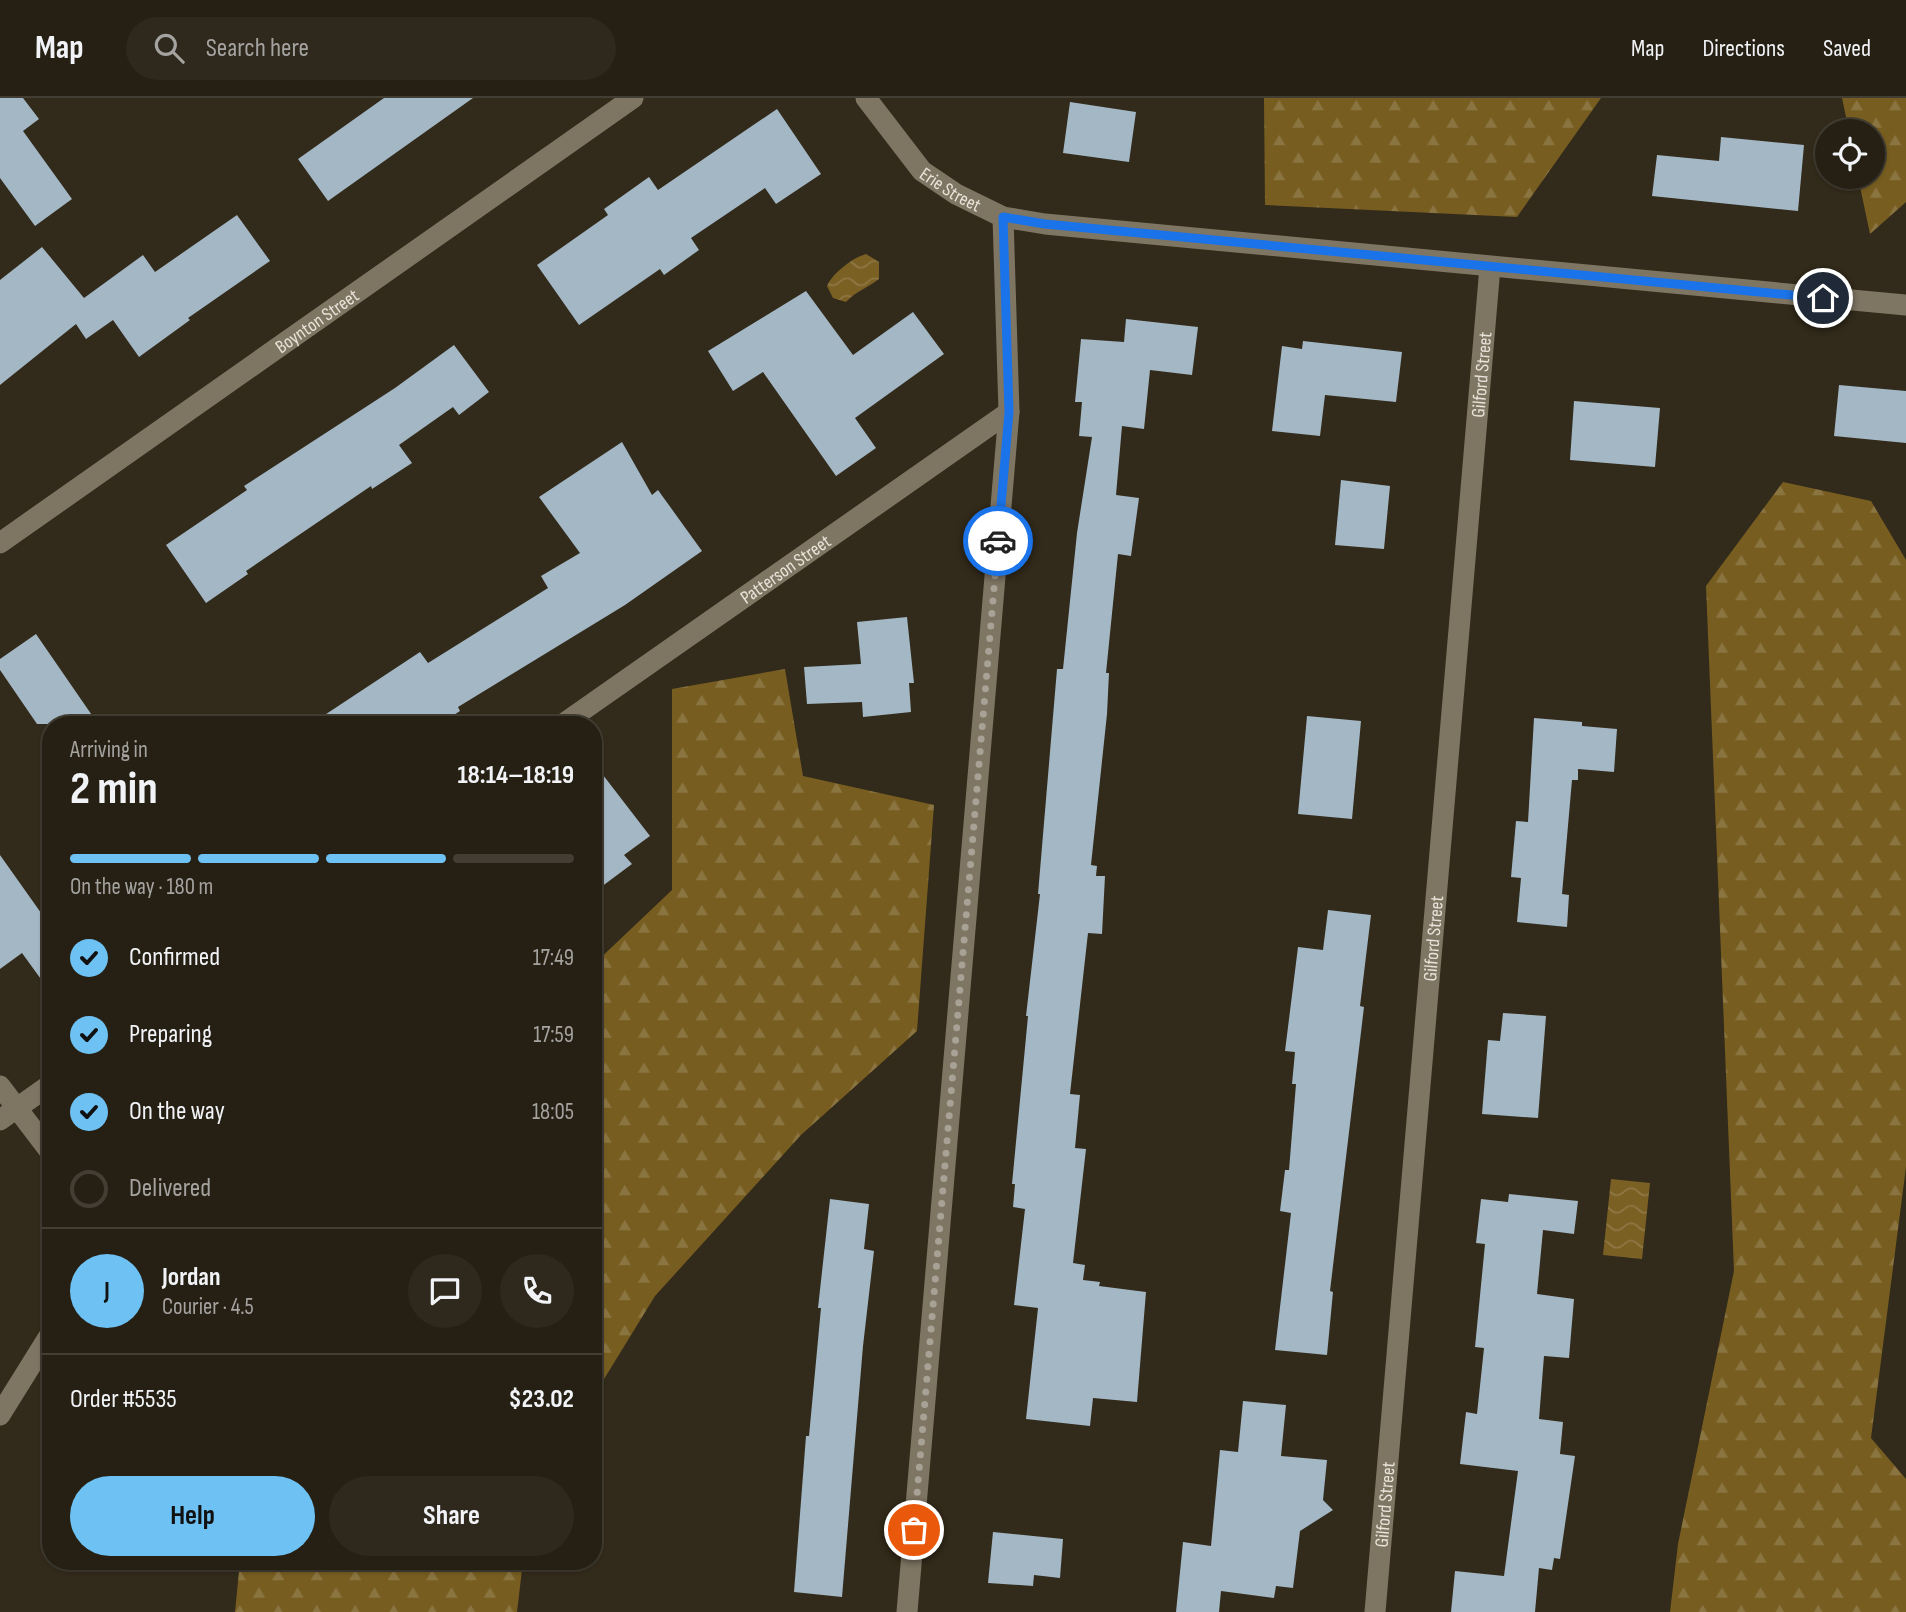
<!DOCTYPE html>
<html lang="en">
<head>
<meta charset="utf-8">
<style>
  body { margin:0; font-family:"Sofia Sans Condensed",sans-serif; background:#2e281d; color:#f1f3f6; height:100vh; display:flex; flex-direction:column; font-size:26px; white-space:nowrap }
  * { box-sizing:border-box; margin:0 }
  p { font-size:23px; color:#a4a3a0 }
  .icon { flex:none; width:38px; height:38px; fill:none; stroke:currentColor; stroke-width:2; stroke-linecap:round; stroke-linejoin:round }
  .map { position:relative; flex:1; overflow:hidden }
  .details { position:absolute; left:42px; top:618px; width:560px; height:854px; display:flex; flex-direction:column; background:#262014; border-radius:28px; box-shadow:0 2px 5px #0004,0 0 0 2px #423e34 }
  .details>* { flex:none }
  .buttons { position:absolute; left:1815px; top:21px; display:grid; gap:14px }
  .buttons a { display:grid; place-items:center; width:70px; height:70px; border-radius:50%; background:#262014; box-shadow:0 2px 5px #0004,0 0 0 2px #423e34; font-size:35px }
  .pin { position:absolute; display:grid; place-items:center; width:60px; height:60px; color:#fff; margin:-30px; border:4px solid #fff; border-radius:50%; box-shadow:0 2px 7px #0007 }
  .courier { position:absolute; display:grid; place-items:center; width:70px; height:70px; margin:-35px; border:5px solid #1a73e8; border-radius:50%; background:#fff; color:#222; box-shadow:0 2px 9px #0007 }
  .summary em { font-style:normal; font-weight:700 }
  .summary div { display:flex; flex-direction:column-reverse }
  .summary { display:flex; align-items:center; justify-content:space-between; height:119px; padding:0 28px }
  h1 { font-size:46px; font-weight:700; line-height:52px }
  .bar { display:grid; grid-template-columns:repeat(4,1fr); gap:10px 7px; align-content:center; height:84px; padding:0 28px }
  .bar i { height:9px; border-radius:5px; background:#423e34 }
  .bar .current { background:#6ec2f3 }
  .bar p { grid-column:span 4 }
  .line { display:flex; align-items:center; gap:18px; padding:0 28px; border-top:2px solid #423e34 }
  .line div { flex:1 }
  .round { display:grid; place-items:center; flex:none; width:74px; height:74px; border-radius:37px; background:#2e281d }
  ol { padding:0 28px; list-style:none }
  li { display:flex; align-items:center; gap:21px; height:77px }
  li p { margin-inline-start:auto }
  li .icon { padding:7px; border-radius:50%; background:#6ec2f3; color:#111; stroke-width:4 }
  li:last-child { color:#a4a3a0 }
  li i { width:38px; height:38px; border:4px solid #423e34; border-radius:50% }
  .cta { display:flex; gap:14px; margin-top:auto; padding:14px 28px }
  .cta a { flex:1; height:80px; border-radius:42px; background:#6ec2f3; color:#111; font-size:28px; font-weight:700; line-height:80px; text-align:center }
  .cta a+a { background:#2e281d; color:#f1f3f6 }
  header { display:flex; align-items:center; gap:42px; box-sizing:border-box; height:98px; padding:0 35px; background:#262014; border-bottom:2px solid #423e34 }
  header strong { font-size:33px }
  nav { display:flex; gap:38px; margin-inline-start:auto; font-size:24px }
  .search { width:490px; height:63px; background:#2e281d; display:flex; align-items:center; gap:18px; box-sizing:border-box; padding:0 24px; border-radius:38px; color:#a4a3a0; font-size:26px }
  .map>svg:first-child { display:block }
  .forest { fill:url(#forest-firs) }
  .water { fill:url(#water-waves) }
  .building { fill:#a3b7c5 }
  .lines { fill:none; stroke-linecap:round; stroke-linejoin:round }
  .minor { stroke:#7f7563; stroke-width:21 }
  .done { stroke:#a8a296; stroke-width:7; stroke-dasharray:0 12.6 }
  .route { stroke:#1a73e8; stroke-width:9 }
  .labels { text-anchor:middle; stroke-width:7; stroke-linejoin:round; paint-order:stroke }
  .street-label { font-size:19px; fill:#e8e3d9; stroke:#16130c }
</style>
</head>
<body>
<header>
<strong>Map</strong>
<div class="search"><svg class="icon" aria-label="search" viewBox="0 0 24 24"><circle cx="10" cy="10" r="6"/><path d="M15 15l6 6"/></svg>Search here</div>
<nav><a>Map</a><a>Directions</a><a>Saved</a></nav>
</header>
<div class="map">
<svg width="1906" height="1514" viewBox="0 0 1906 1514">
  <defs>
    <pattern id="forest-firs" width="22" height="20" patternUnits="userSpaceOnUse" patternTransform="scale(1.75)"><rect width="22" height="20" fill="#775d20"/><path d="M5 1l3.5 6h-7zM16 11l3.5 6h-7z" fill="#8a7440"/></pattern>
    <pattern id="water-waves" width="16" height="10" patternUnits="userSpaceOnUse" patternTransform="scale(1.75)"><rect width="16" height="10" fill="#7b6024"/><path d="M0 5q4-4 8 0t8 0" fill="none" stroke="#8e7743"/></pattern>
  </defs>
  <rect width="100%" height="100%" fill="#322a1a"/>
  <path class="forest" d="M 1264,0 L 1601,0 L 1517,119 L 1265,107 Z
    M 1842,0 L 1906,0 L 1906,104 L 1870,136 L 1858,79 L 1872,79 L 1872,33 L 1849,33 Z
    M 1783,384 L 1871,403 L 1906,462 L 1906,1069 L 1871,1340 L 1906,1381 L 1906,1514 L 1670,1514 L 1678,1446 L 1734,1173 L 1706,488 Z
    M 785,571 L 803,678 L 934,707 L 917,933 L 801,1037 L 655,1198 L 593,1299 L 593,867 L 672,792 L 672,591 Z
    M 240,1463 L 523,1463 L 517,1514 L 235,1514 Z"/>
  <path class="water" d="M 866,156 L 879,164 L 879,181 C 868,190 856,193 846,204 L 833,200 L 827,188 C 833,175 852,160 866,156 Z
    M 1611,1081 L 1650,1085 L 1642,1161 L 1603,1157 Z"/>
  <path class="building" d="M 0,0 L 23,0 L 39,21 L 23,33 L 72,101 L 35,128 L 0,80 Z
    M 384,0 L 473,0 L 328,103 L 298,61 Z
    M 1070,4 L 1136,14 L 1129,64 L 1063,55 Z
    M 777,11 L 821,76 L 776,106 L 765,90 L 691,140 L 699,152 L 664,177 L 660,171 L 579,227 L 537,167 L 608,117 L 604,111 L 649,79 L 658,92 Z
    M 1721,39 L 1804,47 L 1798,113 L 1652,98 L 1657,57 L 1719,63 Z
    M 237,117 L 270,163 L 188,220 L 190,222 L 139,259 L 113,222 L 86,241 L 76,226 L 0,287 L 0,182 L 42,149 L 84,200 L 143,157 L 155,174 Z
    M 806,193 L 853,257 L 913,214 L 944,256 L 855,320 L 876,350 L 836,378 L 763,274 L 733,293 L 708,253 Z
    M 1126,221 L 1198,229 L 1192,277 L 1150,272 L 1144,331 L 1122,328 L 1116,397 L 1139,400 L 1131,458 L 1118,456 L 1106,575 L 1109,575 L 1107,616 L 1091,767 L 1097,768 L 1096,778 L 1105,778 L 1102,836 L 1088,835 L 1070,996 L 1080,997 L 1075,1050 L 1086,1051 L 1073,1165 L 1085,1167 L 1083,1182 L 1100,1184 L 1099,1188 L 1146,1194 L 1137,1304 L 1093,1300 L 1090,1328 L 1026,1321 L 1038,1210 L 1014,1207 L 1025,1111 L 1013,1109 L 1015,1086 L 1012,1086 L 1028,918 L 1026,918 L 1040,796 L 1038,796 L 1057,571 L 1063,571 L 1077,435 L 1092,339 L 1079,338 L 1082,304 L 1075,304 L 1081,241 L 1124,244 Z
    M 1303,243 L 1402,254 L 1396,304 L 1325,297 L 1320,338 L 1272,333 L 1282,248 L 1302,251 Z
    M 454,247 L 489,294 L 459,317 L 453,309 L 399,347 L 412,365 L 372,391 L 371,388 L 246,473 L 248,476 L 206,505 L 166,447 L 247,392 L 244,388 L 395,290 Z
    M 1839,287 L 1906,293 L 1906,345 L 1834,338 Z
    M 1574,303 L 1660,310 L 1655,369 L 1570,362 Z
    M 622,344 L 652,397 L 658,392 L 702,453 L 625,507 L 458,609 L 460,613 L 440,626 L 311,626 L 420,554 L 428,565 L 548,490 L 541,478 L 580,455 L 539,399 Z
    M 1341,382 L 1390,388 L 1384,451 L 1335,447 Z
    M 907,519 L 914,585 L 909,585 L 911,614 L 863,619 L 862,604 L 807,606 L 804,569 L 861,566 L 857,524 Z
    M 36,536 L 98,626 L 37,626 L 0,572 L 0,561 Z
    M 1307,618 L 1361,623 L 1352,721 L 1298,716 Z
    M 1534,620 L 1582,624 L 1582,628 L 1617,631 L 1614,674 L 1578,671 L 1578,682 L 1572,682 L 1562,796 L 1569,797 L 1567,829 L 1517,824 L 1521,780 L 1511,779 L 1516,723 L 1528,724 Z
    M 593,664 L 650,738 L 624,757 L 632,766 L 593,795 Z
    M 0,757 L 51,829 L 51,895 L 22,855 L 0,871 Z
    M 1328,812 L 1371,817 L 1360,908 L 1364,909 L 1330,1193 L 1333,1194 L 1327,1257 L 1275,1252 L 1291,1115 L 1280,1113 L 1285,1072 L 1289,1072 L 1296,986 L 1292,986 L 1295,954 L 1285,953 L 1298,849 L 1323,852 Z
    M 1503,915 L 1546,918 L 1538,1020 L 1482,1016 L 1488,942 L 1500,943 Z
    M 1509,1096 L 1578,1103 L 1574,1136 L 1543,1132 L 1537,1196 L 1574,1201 L 1569,1260 L 1544,1258 L 1539,1321 L 1563,1324 L 1560,1356 L 1575,1358 L 1560,1461 L 1554,1460 L 1552,1472 L 1539,1470 L 1535,1514 L 1451,1514 L 1455,1473 L 1504,1478 L 1518,1373 L 1460,1366 L 1466,1314 L 1477,1316 L 1484,1250 L 1475,1249 L 1485,1146 L 1476,1145 L 1481,1101 L 1508,1104 Z
    M 830,1101 L 869,1106 L 864,1151 L 874,1153 L 863,1248 L 842,1499 L 794,1494 L 806,1338 L 809,1338 L 821,1210 L 818,1210 Z
    M 1243,1303 L 1286,1307 L 1281,1358 L 1327,1362 L 1323,1402 L 1333,1412 L 1300,1433 L 1293,1490 L 1276,1488 L 1274,1500 L 1221,1493 L 1219,1514 L 1176,1514 L 1183,1444 L 1211,1448 L 1220,1352 L 1238,1354 Z
    M 993,1434 L 1063,1441 L 1060,1480 L 1034,1477 L 1033,1488 L 988,1485 Z"/>
  <g class="lines">
    <g class="minor">
      <path id="s1" d="M 866,0 L 922,73 L 956,96 L 1003,119 L 1045,126 L 1906,207"/>
      <path id="s2" d="M 0,445 L 633,0"/>
      <path id="s3" d="M 563,626 L 1009,314"/>
      <path d="M 0,988 L 51,1055"/>
      <path d="M 0,1022 L 51,986"/>
      <path d="M 0,1317 L 51,1235"/>
      <path d="M 907,1514 L 1009,314 L 1003,119"/>
      <path id="s4" d="M 1375,1514 L 1490,169"/>
    </g>
  </g>
  <g class="lines">
    <path class="done" d="M 914,1432 L 998,443"/>
    <path class="route" d="M 998,443 L 1009,314 L 1003,119 L 1045,126 L 1823,200"/>
  </g>
  <g class="labels">
    <g class="street-label">
      <text dy="7" stroke="none"><textPath href="#s1" startOffset="126">Erie Street</textPath></text>
      <text dy="7" stroke="none"><textPath href="#s2" startOffset="387">Boynton Street</textPath></text>
      <text dy="7" stroke="none"><textPath href="#s4" startOffset="1242">Gilford Street</textPath></text>
      <text dy="7" stroke="none"><textPath href="#s3" startOffset="271">Patterson Street</textPath></text>
      <text dy="7" stroke="none"><textPath href="#s4" startOffset="676">Gilford Street</textPath></text>
      <text dy="7" stroke="none"><textPath href="#s4" startOffset="108">Gilford Street</textPath></text>
    </g>
  </g>
</svg>
<div class="buttons">
<a><svg class="icon" aria-label="locate" viewBox="0 0 24 24"><circle cx="12" cy="12" r="6"/><path d="M12 2v4M12 18v4M2 12h4M18 12h4"/></svg></a>
</div>
<div class="pin" style="left:914px;top:1432px;background:#ea580c"><svg class="icon" aria-label="bag" viewBox="0 0 24 24"><path d="M5 8h14l-1 12H6zM9 8a3 3 0 0 1 6 0"/></svg></div>
<div class="pin" style="left:1823px;top:200px;background:#1f2937"><svg class="icon" aria-label="home" viewBox="0 0 24 24"><path d="M3 11l9-7 9 7M6 9v11h12V9"/></svg></div>
<div class="courier" style="left:998px;top:443px"><svg class="icon" aria-label="car" viewBox="0 0 24 24"><path d="M5 17H2v-5l4-1 3-4h7l3 4 3 1v5h-3M9 17h6M6 11h13"/><circle cx="7" cy="17" r="2"/><circle cx="17" cy="17" r="2"/></svg></div>
<section class="details">
<div class="summary"><div><h1>2 min</h1><p>Arriving in</p></div><em>18:14–18:19</em></div>
<div class="bar"><i class="current"></i><i class="current"></i><i class="current"></i><i></i><p>On the way · 180 m</p></div>
<ol>
<li><svg class="icon" aria-label="check" viewBox="0 0 24 24"><path d="M5 12l5 5 9-10"/></svg>Confirmed<p>17:49</p></li>
<li><svg class="icon" aria-label="check" viewBox="0 0 24 24"><path d="M5 12l5 5 9-10"/></svg>Preparing<p>17:59</p></li>
<li><svg class="icon" aria-label="check" viewBox="0 0 24 24"><path d="M5 12l5 5 9-10"/></svg>On the way<p>18:05</p></li>
<li><i></i>Delivered</li>
</ol>
<div class="line" style="height:126px"><b class="round" style="background:#6ec2f3;color:#111">J</b><div><b>Jordan</b><p>Courier · 4.5</p></div><a class="round"><svg class="icon" aria-label="chat" viewBox="0 0 24 24"><path d="M4 5h16v11H9l-5 4z"/></svg></a><a class="round"><svg class="icon" aria-label="phone" viewBox="0 0 24 24"><path d="M5 4h4l2 5-3 2q2 4 5 5l2-3 5 2v4C11 20 4 13 5 4z"/></svg></a></div>
<div class="line" style="height:91px"><div>Order #5535</div><b>$23.02</b></div>
<div class="cta"><a>Help</a><a>Share</a></div>
</section>
</div>
</body>
</html>
